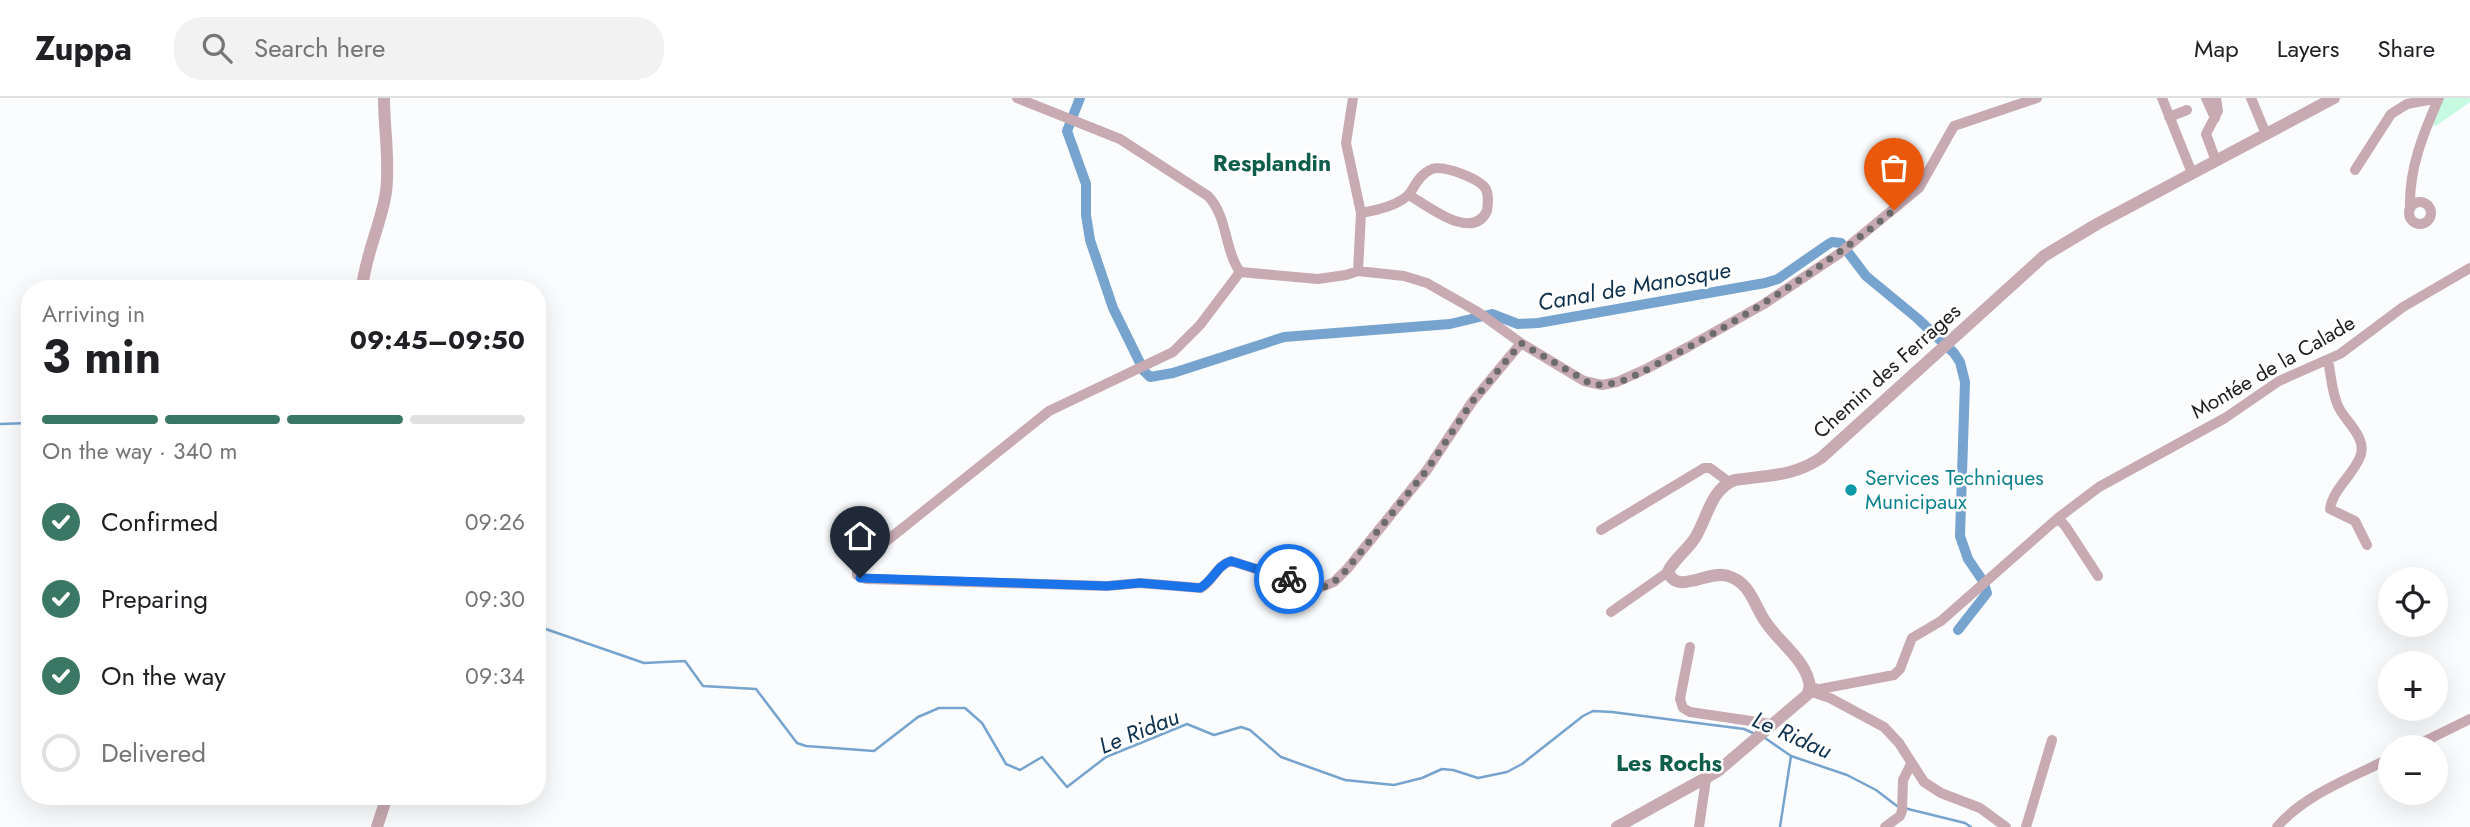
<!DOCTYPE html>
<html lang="en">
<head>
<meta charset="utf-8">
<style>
  body { margin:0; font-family:Jost,sans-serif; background:#f2f2f2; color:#202124; height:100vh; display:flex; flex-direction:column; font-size:26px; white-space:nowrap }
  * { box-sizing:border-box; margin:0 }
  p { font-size:23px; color:#757577 }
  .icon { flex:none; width:38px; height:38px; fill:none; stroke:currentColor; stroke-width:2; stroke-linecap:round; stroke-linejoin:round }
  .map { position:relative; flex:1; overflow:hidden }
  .side { position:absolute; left:21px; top:182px; width:525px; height:525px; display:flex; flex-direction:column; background:#fff; border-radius:28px; box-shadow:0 7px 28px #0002 }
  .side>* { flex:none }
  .buttons { position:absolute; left:2378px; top:469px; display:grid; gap:14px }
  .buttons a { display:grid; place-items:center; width:70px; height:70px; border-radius:50%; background:#fff; box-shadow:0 7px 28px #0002; font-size:35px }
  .pin { position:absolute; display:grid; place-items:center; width:60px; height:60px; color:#fff; margin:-72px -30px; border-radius:50% 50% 50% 0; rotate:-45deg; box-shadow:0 0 7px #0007 }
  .pin .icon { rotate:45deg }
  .courier { position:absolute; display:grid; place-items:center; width:70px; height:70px; margin:-35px; border:5px solid #1a73e8; border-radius:50%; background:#fff; color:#222; box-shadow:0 2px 9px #0007 }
  .overview em { font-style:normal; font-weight:700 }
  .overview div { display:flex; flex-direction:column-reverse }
  .overview { display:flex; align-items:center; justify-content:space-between; height:119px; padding:0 21px }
  h1 { font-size:46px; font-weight:700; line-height:52px }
  .bar { display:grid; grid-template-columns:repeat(4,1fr); gap:10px 7px; align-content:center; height:84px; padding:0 21px }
  .bar i { height:9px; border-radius:5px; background:#e0e0e0 }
  .bar .current { background:#3a7865 }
  .bar p { grid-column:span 4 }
  ol { padding:0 21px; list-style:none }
  li { display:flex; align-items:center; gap:21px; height:77px }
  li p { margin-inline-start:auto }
  li .icon { padding:7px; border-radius:50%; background:#3a7865; color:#fff; stroke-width:4 }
  li:last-child { color:#757577 }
  li i { width:38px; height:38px; border:4px solid #e0e0e0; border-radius:50% }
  header { display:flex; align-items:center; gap:42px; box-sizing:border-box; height:98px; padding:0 35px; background:#fff; border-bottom:2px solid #e0e0e0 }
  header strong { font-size:33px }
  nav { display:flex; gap:38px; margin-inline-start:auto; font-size:24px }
  .search { width:490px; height:63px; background:#f2f2f2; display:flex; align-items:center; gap:18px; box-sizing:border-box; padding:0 24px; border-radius:28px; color:#757577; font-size:26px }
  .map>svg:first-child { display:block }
  .green { fill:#c6fbe1 }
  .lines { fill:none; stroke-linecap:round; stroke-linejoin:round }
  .stream { stroke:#76a4cf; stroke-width:2.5 }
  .canal { stroke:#76a4cf; stroke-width:10 }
  .minor { stroke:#c8aab2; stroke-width:10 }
  .tertiary { stroke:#c8aab2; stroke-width:12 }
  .done { stroke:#6c6c6d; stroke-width:7; stroke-dasharray:0 12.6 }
  .route { stroke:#1a73e8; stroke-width:9 }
  .culture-dot { fill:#0f9aa8; stroke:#fff; stroke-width:2.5 }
  .labels { text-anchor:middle; stroke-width:5; stroke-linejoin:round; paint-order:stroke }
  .street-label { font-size:21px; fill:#1f1f1f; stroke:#fff }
  .culture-label { font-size:21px; fill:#0d838f; stroke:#fff; text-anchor:start }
  .neighbourhood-label { font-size:23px; font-weight:bold; fill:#0e5e4b; stroke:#fff }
  .water-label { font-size:23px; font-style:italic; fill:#0c304d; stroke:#fff }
</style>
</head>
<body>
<header>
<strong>Zuppa</strong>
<div class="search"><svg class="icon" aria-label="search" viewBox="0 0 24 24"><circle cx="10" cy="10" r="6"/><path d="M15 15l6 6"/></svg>Search here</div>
<nav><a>Map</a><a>Layers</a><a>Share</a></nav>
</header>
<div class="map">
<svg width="2470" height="729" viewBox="0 0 2470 729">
  <rect width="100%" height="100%" fill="#fbfcfd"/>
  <path class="green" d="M 2444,0 L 2470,0 L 2470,4 L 2436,28 L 2430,26 Z"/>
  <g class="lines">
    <path class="stream" d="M 0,326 L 30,325
      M 537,528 L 644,565 L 685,563 L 703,588 L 756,591 L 797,645 L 806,648 L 874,653 L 918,619 L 939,610 L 965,610 L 982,625 L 1006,666 L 1020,672 L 1042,659 L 1067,689 L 1106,659 L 1187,626 L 1214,637 L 1241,629 L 1250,632 L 1281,659 L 1345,682 L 1394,687 L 1422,680 L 1442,671 L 1453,672 L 1478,680 L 1507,674 L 1522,666 L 1583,618 L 1593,613 L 1612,614 L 1744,631 L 1755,636
      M 1765,640 L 1791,658 L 1847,677 L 1876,692 L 1897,708
      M 1904,710 L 1965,725 L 1971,729
      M 1780,729 L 1791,658"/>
    <path class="canal" d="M 1080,0 L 1067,33 L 1086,86 L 1086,117 L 1090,142 L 1113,210 L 1144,273 L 1150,279 L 1173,275 L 1284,239 L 1450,226 L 1492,216 L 1518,226 L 1538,225 L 1765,185 L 1778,181 L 1827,147 L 1832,144 L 1841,145 L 1866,178 L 1917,220 L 1954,255 L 1960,264 L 1965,284 L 1960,438 L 1968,461 L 1983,483 L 1987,495 L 1958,532"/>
    <path class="minor" d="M 1017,0 L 1120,41 L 1208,98 C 1228,119 1224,151 1240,174
      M 1353,0 L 1346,45 L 1361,115 L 1358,173
      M 2162,0 L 2192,75
      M 2206,0 L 2215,20
      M 2216,0 L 2218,13 L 2206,36 L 2216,63
      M 2251,0 L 2266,36
      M 2169,19 L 2187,12
      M 2355,72 L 2391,16 L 2407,6 L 2439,0
      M2409 115a11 11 0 1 1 22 0a11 11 0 1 1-22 0Z
      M 2410,109 C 2409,71 2423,36 2438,2
      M 1361,115 C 1374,113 1401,107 1410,95 C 1416,86 1420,76 1432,71 C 1443,67 1479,80 1486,91 C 1489,98 1488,105 1487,113 C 1472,144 1428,108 1409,97
      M 1521,245 L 1472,304 L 1427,372 L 1348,470 L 1334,484 L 1317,491 L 1231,463 C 1217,467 1213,483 1201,490 L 1140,485 L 1107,488 L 866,481 L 857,477 L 857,470 L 884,445 L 1049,313 L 1173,254 L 1200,227 L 1240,174 L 1318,181 L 1346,177 L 1358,173 L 1404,178 L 1427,185 L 1478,214 L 1521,245 L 1584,283 L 1602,287 L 1617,284 L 1648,270 L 1688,249 L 1764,206 L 1840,155 L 1919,90 L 1954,28 L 2037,0
      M 2328,262 C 2331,277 2332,297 2339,310 C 2347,325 2368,341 2360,359 C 2353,377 2333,391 2330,411 L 2355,423 L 2367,447
      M 2058,420 L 2066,429 L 2098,478
      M 1601,432 L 1704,370 L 1710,370 L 1729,384
      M 1611,514 L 1668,474
      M 1690,549 L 1680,601 L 1683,610 L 1690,614 L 1771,626
      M 1815,592 L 1894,577 L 1900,571 L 1912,540 L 1941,523 L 2058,420 L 2099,389 L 2225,320 L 2279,283 L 2340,256 L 2403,209 L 2470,170
      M 1815,595 L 1830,600 L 1884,629 L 1899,645 L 1924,684 L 1941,695 L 1980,710 L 2006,729
      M 2413,649 L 2470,621
      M 1699,729 L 1706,681
      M 1885,729 L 1900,718 L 1902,713 L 1903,682 L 1911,666
      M 2026,729 L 2052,642
      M 2277,729 C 2305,696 2352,680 2390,660"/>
    <path class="tertiary" d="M 362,191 C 365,157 381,127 386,94 C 390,63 384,31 384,0
      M 1810,590 C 1808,563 1779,545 1765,523 C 1758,513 1754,500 1746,490 C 1741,484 1735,480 1728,478 C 1709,471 1678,498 1668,474 L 1670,470 C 1677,459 1688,451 1695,440 C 1707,421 1711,390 1735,382 C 1768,377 1792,379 1821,360 L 2044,158 L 2097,126 L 2334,0
      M 377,729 L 387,698
      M 1617,729 L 1718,673 L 1808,596 L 1809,591 L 1815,591"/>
  </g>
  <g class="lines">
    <path class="done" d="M 1289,481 C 1314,492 1321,496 1343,476 L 1427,372 L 1472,304 L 1521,245 L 1591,286 C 1618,291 1647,271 1670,259 C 1750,217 1824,169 1894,112"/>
    <path class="route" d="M 860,480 L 1107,488 L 1140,485 L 1200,490 C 1213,483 1217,467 1231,463 L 1289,481"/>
  </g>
  <circle class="culture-dot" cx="1851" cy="392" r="7"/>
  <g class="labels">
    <g class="street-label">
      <text transform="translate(2273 269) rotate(-30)" y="7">Montée de la Calade</text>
      <text transform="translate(1887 273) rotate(-42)" y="7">Chemin des Ferrages</text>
    </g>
    <g class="culture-label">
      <text x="1865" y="387">Services Techniques<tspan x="1865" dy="24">Municipaux</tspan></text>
    </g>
    <g class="neighbourhood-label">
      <text x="1272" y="73">Resplandin</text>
      <text x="1669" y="673">Les Rochs</text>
    </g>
    <g class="water-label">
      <text transform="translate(1634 188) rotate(-10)" y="8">Canal de Manosque</text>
      <text transform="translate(1139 633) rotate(-22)" y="8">Le Ridau</text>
      <text transform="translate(1792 637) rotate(24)" y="8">Le Ridau</text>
    </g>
  </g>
</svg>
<div class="buttons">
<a><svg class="icon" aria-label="locate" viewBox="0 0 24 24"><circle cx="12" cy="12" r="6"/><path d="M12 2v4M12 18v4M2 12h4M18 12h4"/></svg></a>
<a>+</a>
<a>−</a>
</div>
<div class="pin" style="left:1894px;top:112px;background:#ea580c"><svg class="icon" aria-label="bag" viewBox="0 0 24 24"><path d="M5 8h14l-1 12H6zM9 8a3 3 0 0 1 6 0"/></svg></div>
<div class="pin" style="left:860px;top:480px;background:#1f2937"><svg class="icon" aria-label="home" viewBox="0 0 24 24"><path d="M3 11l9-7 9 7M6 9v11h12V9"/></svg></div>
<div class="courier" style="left:1289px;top:481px"><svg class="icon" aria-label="bike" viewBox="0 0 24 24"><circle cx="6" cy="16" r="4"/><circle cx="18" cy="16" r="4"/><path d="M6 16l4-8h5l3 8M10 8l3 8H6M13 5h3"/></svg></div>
<section class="side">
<div class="overview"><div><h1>3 min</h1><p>Arriving in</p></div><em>09:45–09:50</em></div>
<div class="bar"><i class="current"></i><i class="current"></i><i class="current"></i><i></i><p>On the way · 340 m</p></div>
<ol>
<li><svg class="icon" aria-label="check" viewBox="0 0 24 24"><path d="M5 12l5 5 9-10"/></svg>Confirmed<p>09:26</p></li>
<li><svg class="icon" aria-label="check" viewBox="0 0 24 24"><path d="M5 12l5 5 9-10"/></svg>Preparing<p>09:30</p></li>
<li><svg class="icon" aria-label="check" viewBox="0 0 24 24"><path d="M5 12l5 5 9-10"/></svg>On the way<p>09:34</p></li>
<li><i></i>Delivered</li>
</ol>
</section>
</div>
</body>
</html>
